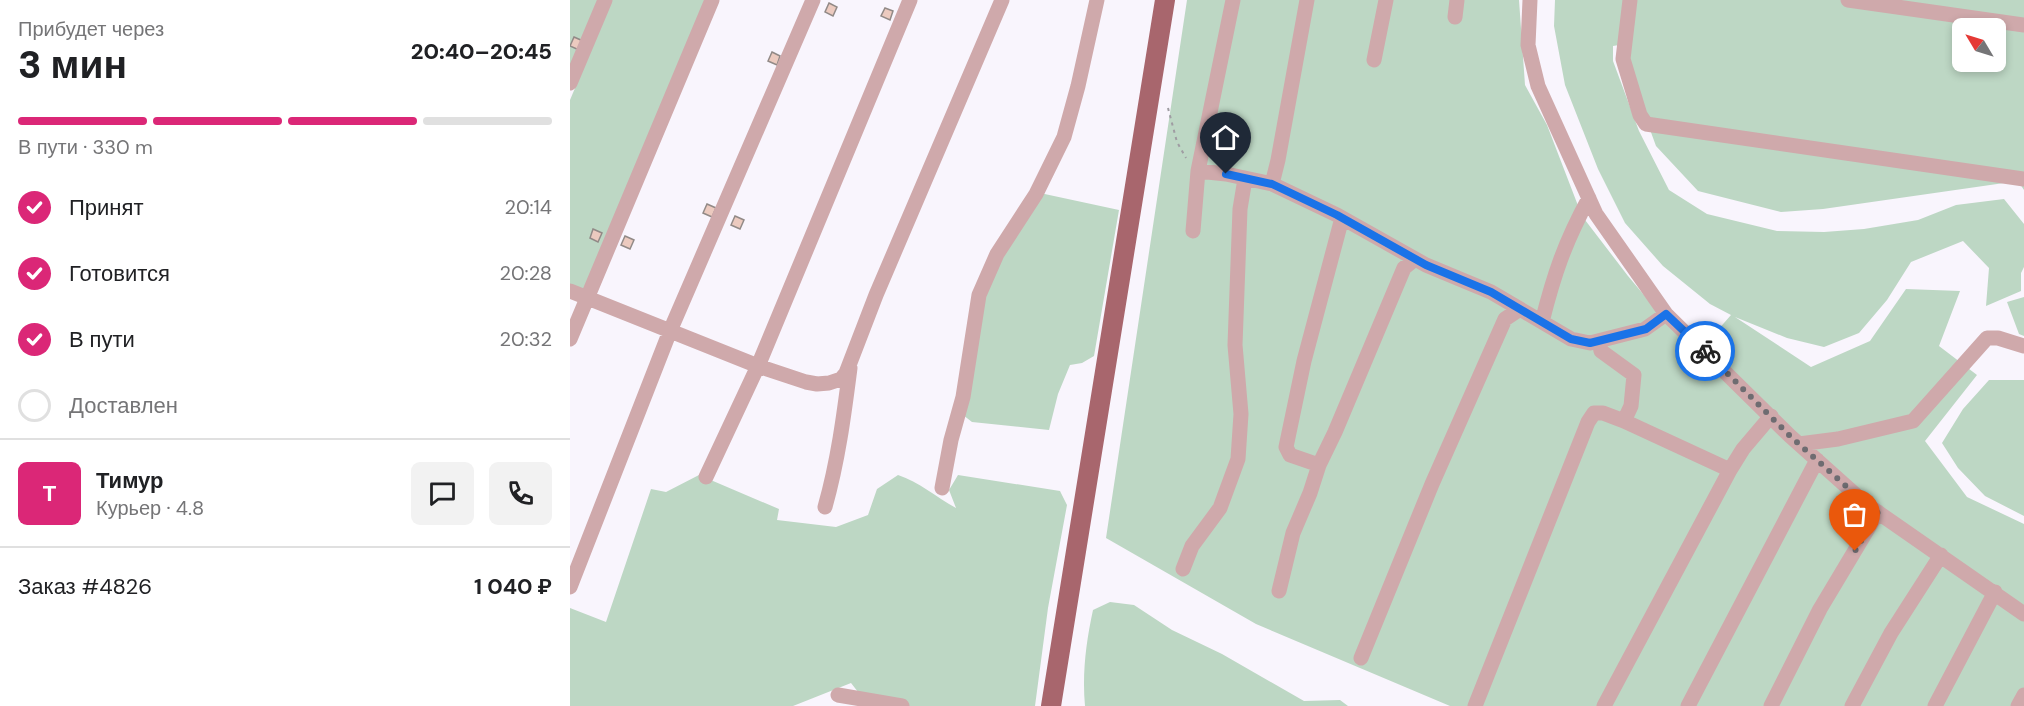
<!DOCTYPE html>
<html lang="ru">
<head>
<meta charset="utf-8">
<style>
  body { margin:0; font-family:"DM Sans",sans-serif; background:#f2f2f2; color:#202124; height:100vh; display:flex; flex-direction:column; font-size:22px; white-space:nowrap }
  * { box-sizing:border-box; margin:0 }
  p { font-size:20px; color:#757577 }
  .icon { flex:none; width:33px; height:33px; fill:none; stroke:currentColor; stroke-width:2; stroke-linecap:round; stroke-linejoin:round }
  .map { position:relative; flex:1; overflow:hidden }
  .drawer { display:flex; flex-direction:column; background:#fff; width:570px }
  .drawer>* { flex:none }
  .needle { width:39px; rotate:308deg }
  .fabs { position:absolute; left:1382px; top:18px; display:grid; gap:12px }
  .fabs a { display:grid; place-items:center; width:54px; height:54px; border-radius:9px; background:#fff; box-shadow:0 3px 9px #0003; font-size:30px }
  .pin { position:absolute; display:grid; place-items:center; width:51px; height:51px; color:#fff; margin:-62px -26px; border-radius:50% 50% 50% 0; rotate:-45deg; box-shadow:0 0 6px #0007 }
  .pin .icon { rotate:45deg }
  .courier { position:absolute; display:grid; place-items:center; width:60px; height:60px; margin:-30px; border:4px solid #1a73e8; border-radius:50%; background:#fff; color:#222; box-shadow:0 2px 8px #0007 }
  .overview em { font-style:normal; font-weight:800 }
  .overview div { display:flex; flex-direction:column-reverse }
  .overview { display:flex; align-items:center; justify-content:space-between; height:102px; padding:0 18px }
  h1 { font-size:39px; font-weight:800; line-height:45px }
  .bar { display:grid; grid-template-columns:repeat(4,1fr); gap:9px 6px; align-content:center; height:72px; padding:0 18px }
  .bar i { height:8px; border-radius:4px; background:#e0e0e0 }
  .bar .current { background:#db2777 }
  .bar p { grid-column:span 4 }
  .line { display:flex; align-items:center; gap:15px; padding:0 18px; border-top:2px solid #e0e0e0 }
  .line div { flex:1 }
  .round { display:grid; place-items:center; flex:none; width:63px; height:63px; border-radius:9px; background:#f2f2f2 }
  ol { padding:0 18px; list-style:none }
  li { display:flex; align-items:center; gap:18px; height:66px }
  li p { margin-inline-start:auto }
  li .icon { padding:6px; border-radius:50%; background:#db2777; color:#fff; stroke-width:4 }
  li:last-child { color:#757577 }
  li i { width:33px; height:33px; border:3px solid #e0e0e0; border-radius:50% }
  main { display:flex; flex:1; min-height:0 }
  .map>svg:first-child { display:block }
  .green { fill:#bdd7c4; fill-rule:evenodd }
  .building { fill:#eccabf; stroke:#928a87; stroke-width:1.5 }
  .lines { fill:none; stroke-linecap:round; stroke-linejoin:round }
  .path { stroke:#9f9ca2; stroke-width:2; stroke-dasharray:3 4.5; stroke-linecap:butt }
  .minor { stroke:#cfa9ab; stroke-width:15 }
  .major { stroke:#a8666d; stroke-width:20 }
  .done { stroke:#6e6c71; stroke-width:6; stroke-dasharray:0 10.8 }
  .route { stroke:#1a73e8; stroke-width:8 }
</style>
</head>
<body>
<main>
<section class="drawer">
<div class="overview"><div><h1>3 мин</h1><p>Прибудет через</p></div><em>20:40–20:45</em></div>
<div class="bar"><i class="current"></i><i class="current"></i><i class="current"></i><i></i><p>В пути · 330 m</p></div>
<ol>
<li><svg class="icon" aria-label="check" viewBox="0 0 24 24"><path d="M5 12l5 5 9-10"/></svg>Принят<p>20:14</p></li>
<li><svg class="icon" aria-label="check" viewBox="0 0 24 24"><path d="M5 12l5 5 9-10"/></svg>Готовится<p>20:28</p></li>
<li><svg class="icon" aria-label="check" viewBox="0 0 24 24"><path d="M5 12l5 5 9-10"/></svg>В пути<p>20:32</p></li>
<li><i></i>Доставлен</li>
</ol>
<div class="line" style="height:108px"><b class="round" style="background:#db2777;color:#fff">Т</b><div><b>Тимур</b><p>Курьер · 4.8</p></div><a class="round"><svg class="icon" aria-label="chat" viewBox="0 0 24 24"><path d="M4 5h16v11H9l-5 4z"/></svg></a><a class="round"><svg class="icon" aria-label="phone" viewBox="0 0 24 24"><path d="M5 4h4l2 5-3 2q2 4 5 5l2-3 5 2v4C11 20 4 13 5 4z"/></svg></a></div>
<div class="line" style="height:78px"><div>Заказ #4826</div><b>1 040 ₽</b></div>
</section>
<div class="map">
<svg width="1454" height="706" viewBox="0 0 1454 706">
  <rect width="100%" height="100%" fill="#f9f5fd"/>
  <path class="green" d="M 0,0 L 32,0 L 0,79 Z
    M 42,0 L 139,0 L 16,291 L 0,285 L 0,100 Z
    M 617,0 L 949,0 L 955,85 L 977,125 L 1012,216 L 1058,276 L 1125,356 L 1161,315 L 1140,304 L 1093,266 L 1055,223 L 1028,169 L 995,85 L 984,26 L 985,0 L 1454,0 L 1454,190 L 1448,181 L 1253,209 L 1211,212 L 1128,191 L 1086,146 L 1049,45 L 1043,46 L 1043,61 L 1069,131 L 1099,190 L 1137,214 L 1207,231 L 1254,232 L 1294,229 L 1348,220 L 1386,205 L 1434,199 L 1454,224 L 1454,267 L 1451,273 L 1451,291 L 1416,306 L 1419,268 L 1393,241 L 1341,262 L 1317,300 L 1289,333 L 1254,347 L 1217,338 L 1165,317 L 1241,367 L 1300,341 L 1336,289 L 1390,291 L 1369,346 L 1407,375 L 1355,441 L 1397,497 L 1454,524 L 1454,706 L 880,706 L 686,624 L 536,538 ZM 1392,28 L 1425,28 L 1425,62 L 1392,62 Z
    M 470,193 L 549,210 L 524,356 L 512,363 L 500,365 L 488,394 L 479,430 L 402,422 L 393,415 L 412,296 L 428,260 Z
    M 1454,297 L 1454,336 L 1449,334 L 1437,302 Z
    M 1419,380 L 1454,380 L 1454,516 L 1415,496 L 1388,468 L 1372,443 L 1393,409 Z
    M 129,475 L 209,509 L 207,520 L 266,527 L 298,515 L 307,489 L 328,475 C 349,482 366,497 386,508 L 379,490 L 388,475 L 490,491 L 497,505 L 478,608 L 465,706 L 299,706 L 281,683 L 223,706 L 0,706 L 0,608 L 36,622 L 81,489 L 96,492 Z
    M 540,602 L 564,605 L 602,630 L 652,654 L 734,701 L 770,700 L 778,706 L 515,706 C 512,674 516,642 523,610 Z"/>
  <path class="building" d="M 259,3 L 267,7 L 263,16 L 255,12 Z
    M 315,8 L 323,11 L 320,20 L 311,16 Z
    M 4,37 L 13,41 L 9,50 L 0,46 Z
    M 202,52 L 210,56 L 207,65 L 198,61 Z
    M 137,204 L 146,208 L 142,217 L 133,213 Z
    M 165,216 L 174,220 L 170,229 L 161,225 Z
    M 23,229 L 32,233 L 28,242 L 20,238 Z
    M 55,236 L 64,240 L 60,249 L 51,245 Z"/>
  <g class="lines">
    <path class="path" d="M 598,108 L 607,142 L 616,158"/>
    <path class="minor" d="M 960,0 L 958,45 L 968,86 L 1026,214 L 1096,314 L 1220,436 L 1296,504 L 1454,614
      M 1060,0 L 1053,59 L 1070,115 L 1076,124 L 1454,179
      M 1278,0 L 1454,25
      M 885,17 L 887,0
      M 804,60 L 816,0
      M 0,83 L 35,0
      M 628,171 L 656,174 L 702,184 L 708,160 L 737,0
      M 702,184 L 767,215 L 856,265 L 921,292 L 1001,339 L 1020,343 L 1075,329 L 1096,314
      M 623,231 L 628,171 L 663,0
      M 0,291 L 188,366 L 236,382 L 247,384 L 259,383 L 271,379 L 276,373 L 306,295 L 432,0
      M 972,322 C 984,274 995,242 1019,198
      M 0,339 L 142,0
      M 1054,421 L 1160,470 L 1173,449 L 1201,416
      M 1229,444 L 1268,439 L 1343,421 L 1417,338 L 1428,338 L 1454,346
      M 749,465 L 720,455 L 716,447 L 734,361 L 772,218
      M 136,477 L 188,366 L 340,0
      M 372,488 L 381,440 L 393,397 L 409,295 L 427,254 L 466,194 L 494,137 L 508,86 L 527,0
      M 255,507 C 268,461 274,415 280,368
      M 613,569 L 622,546 L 650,508 L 668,459 L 671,414 L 665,345 L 670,209 L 675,179
      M 0,587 L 100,331 L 243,0
      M 709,591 L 723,533 L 740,493 L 749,465 L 765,432 L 834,268 L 845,259
      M 791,658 L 862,484 L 935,319 L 950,309
      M 268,695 L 332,706
      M 905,706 L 1018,422 L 1024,413 L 1033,413 L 1054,421 L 1061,406 L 1064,375 L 1031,351 L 1029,341
      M 1034,706 L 1160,470
      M 1118,706 L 1247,460
      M 1201,706 L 1250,609 L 1308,512
      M 1282,706 L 1321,633 L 1371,555
      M 1365,706 L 1425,592
      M 1448,706 L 1454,695"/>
    <path class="major" d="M 481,706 L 595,0"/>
  </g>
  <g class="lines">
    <path class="done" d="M 1135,351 L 1220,436 L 1296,504 L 1308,512 L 1285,551"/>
    <path class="route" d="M 656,174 L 702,184 L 767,215 L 856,265 L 921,292 L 1001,339 L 1020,343 L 1076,329 L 1096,314 L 1135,351"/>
  </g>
</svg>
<div class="fabs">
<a><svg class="needle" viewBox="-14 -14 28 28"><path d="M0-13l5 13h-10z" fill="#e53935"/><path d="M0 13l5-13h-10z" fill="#757577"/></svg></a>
</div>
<div class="pin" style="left:1285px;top:551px;background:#ea580c"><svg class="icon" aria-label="bag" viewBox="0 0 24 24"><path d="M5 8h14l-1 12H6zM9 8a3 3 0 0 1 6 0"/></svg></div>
<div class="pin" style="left:656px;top:174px;background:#1f2937"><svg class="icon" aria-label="home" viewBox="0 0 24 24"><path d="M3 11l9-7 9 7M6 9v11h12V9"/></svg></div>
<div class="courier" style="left:1135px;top:351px"><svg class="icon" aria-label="bike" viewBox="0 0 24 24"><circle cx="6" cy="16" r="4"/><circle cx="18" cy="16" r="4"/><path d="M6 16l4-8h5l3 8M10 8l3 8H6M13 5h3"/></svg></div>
</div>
</main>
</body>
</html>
